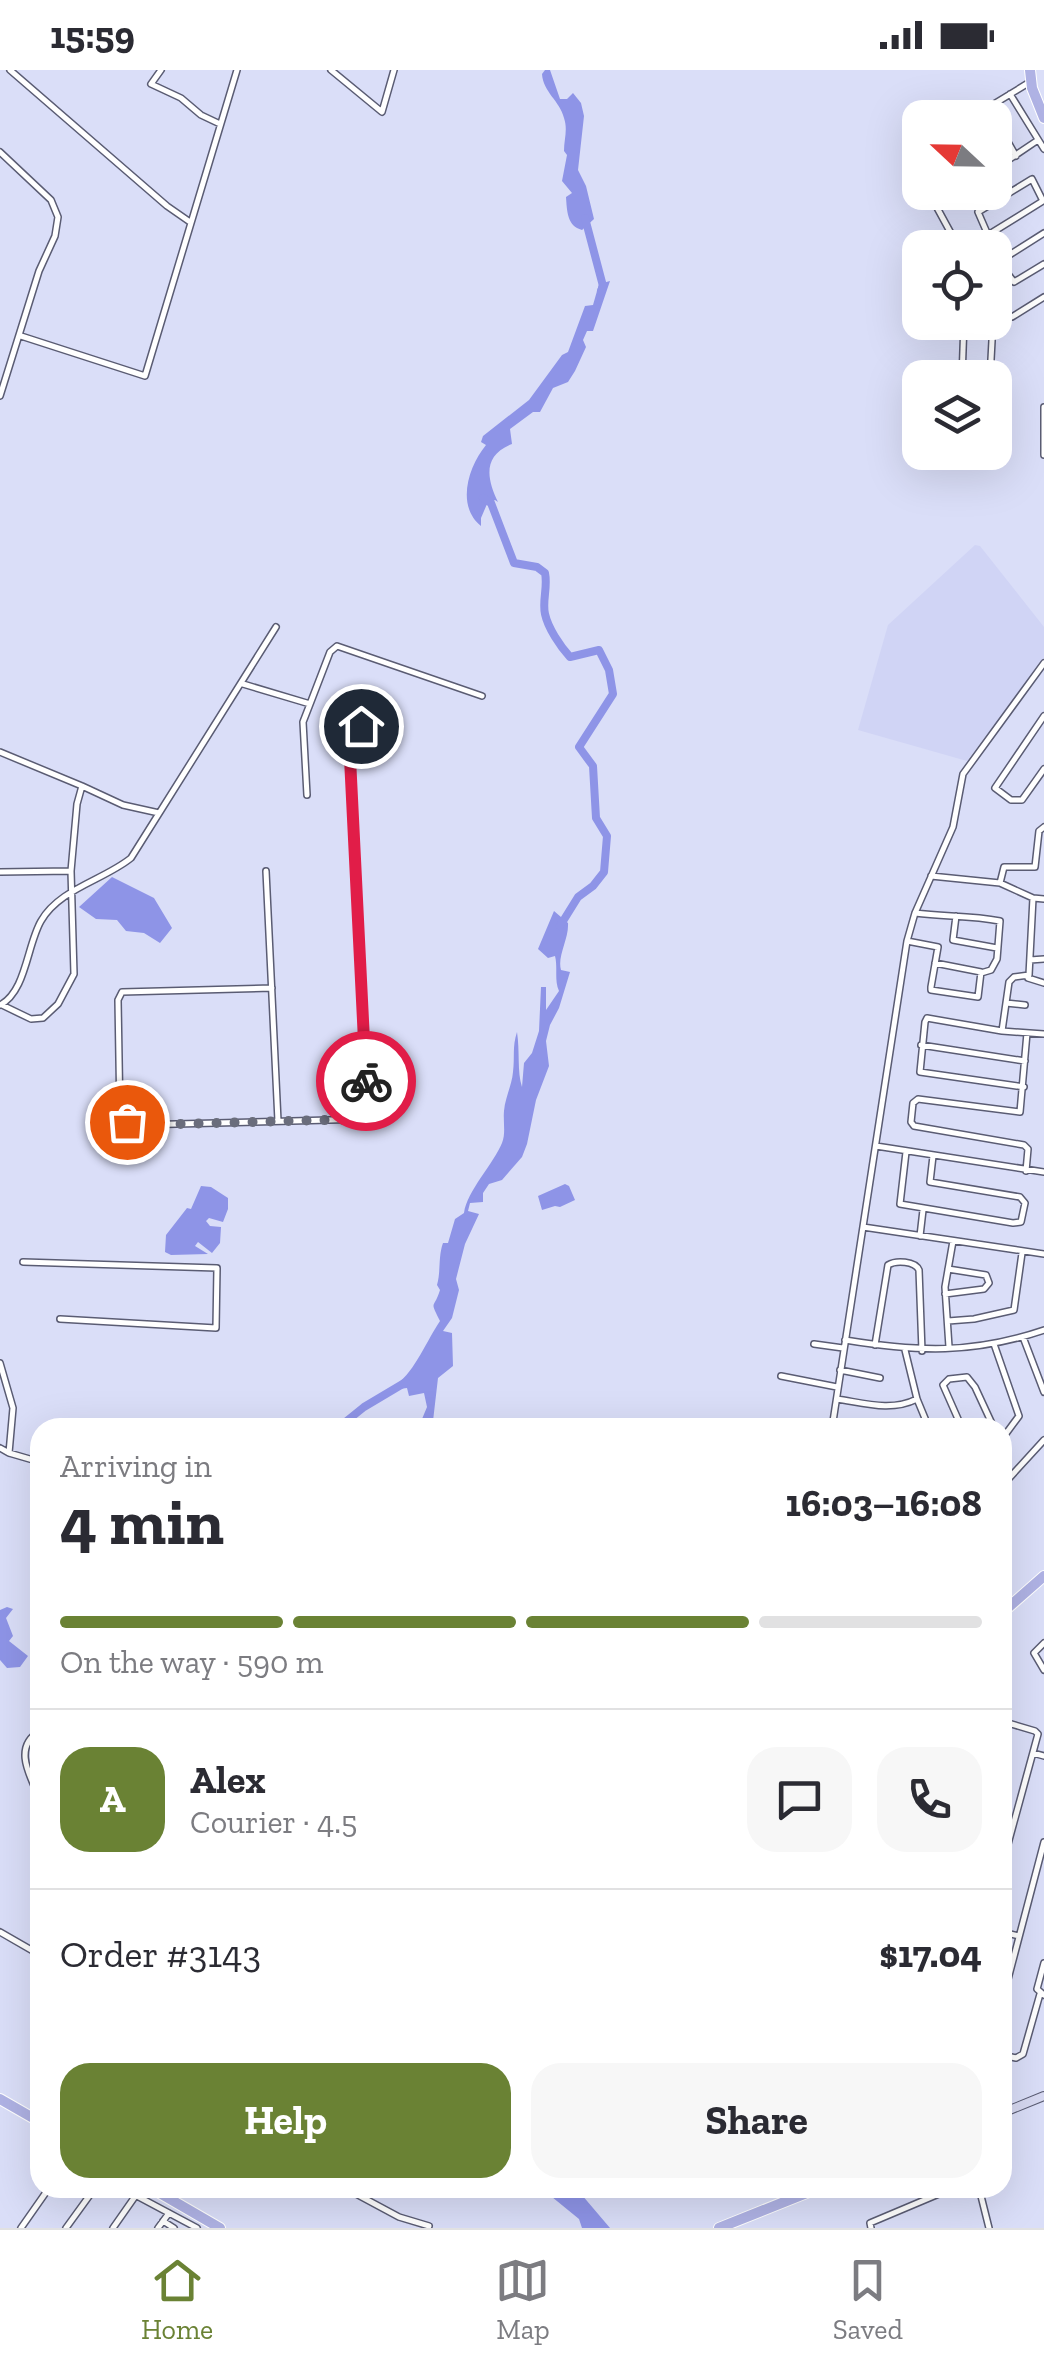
<!DOCTYPE html>
<html lang="en">
<head>
<meta charset="utf-8">
<style>
  body { margin:0; font-family:"Zilla Slab",serif; background:#f7f7f7; color:#2b2b33; height:100vh; display:flex; flex-direction:column; font-size:38px; white-space:nowrap }
  * { box-sizing:border-box; margin:0 }
  p { font-size:32px; color:#7c7c81 }
  .icon { flex:none; width:55px; height:55px; fill:none; stroke:currentColor; stroke-width:2; stroke-linecap:round; stroke-linejoin:round }
  .map { position:relative; flex:1; overflow:hidden }
  .panel { position:absolute; left:30px; top:1348px; width:982px; height:780px; display:flex; flex-direction:column; background:#fff; border-radius:30px; box-shadow:0 10px 40px #0002 }
  .panel>* { flex:none }
  .needle { width:65px; rotate:292deg }
  .tools { position:absolute; left:902px; top:30px; display:grid; gap:20px }
  .tools a { display:grid; place-items:center; width:110px; height:110px; border-radius:20px; background:#fff; box-shadow:0 10px 40px #0002; font-size:50px }
  .pin { position:absolute; display:grid; place-items:center; width:85px; height:85px; color:#fff; margin:-42px; border:5px solid #fff; border-radius:50%; box-shadow:0 2px 10px #0007 }
  .courier { position:absolute; display:grid; place-items:center; width:100px; height:100px; margin:-50px; border:8px solid #e11d48; border-radius:50%; background:#fff; color:#222; box-shadow:0 2px 12px #0007 }
  .headline em { font-style:normal; font-weight:800 }
  .headline div { display:flex; flex-direction:column-reverse }
  .headline { display:flex; align-items:center; justify-content:space-between; height:170px; padding:0 30px }
  h1 { font-size:65px; font-weight:800; line-height:75px }
  .bar { display:grid; grid-template-columns:repeat(4,1fr); gap:15px 10px; align-content:center; height:120px; padding:0 30px }
  .bar i { height:12px; border-radius:8px; background:#e1e1e2 }
  .bar .on { background:#6a8234 }
  .bar p { grid-column:span 4 }
  .line { display:flex; align-items:center; gap:25px; padding:0 30px; border-top:2px solid #e1e1e2 }
  .line div { flex:1 }
  .round { display:grid; place-items:center; flex:none; width:105px; height:105px; border-radius:30px; background:#f7f7f7 }
  .action { display:flex; gap:20px; margin-top:auto; padding:20px 30px }
  .action a { flex:1; height:115px; border-radius:30px; background:#6a8234; color:#fff; font-size:40px; font-weight:800; line-height:115px; text-align:center }
  .action a+a { background:#f7f7f7; color:#2b2b33 }
  .status { display:flex; justify-content:space-between; align-items:center; height:70px; padding:0 50px; background:#fff; direction:ltr }
  .status svg { height:28px; fill:currentColor }
  .menu { display:flex; justify-content:space-around; align-items:center; height:140px; border-top:2px solid #e1e1e2; background:#fff; font-size:28px; color:#7c7c81 }
  .menu a { display:grid; justify-items:center; gap:5px }
  .menu .on { color:#6a8234 }
  .map>svg:first-child { display:block }
  .built { fill:#d0d4f5 }
  .water { fill:#8e94e7 }
  .lines { fill:none; stroke-linecap:round; stroke-linejoin:round }
  .river { stroke:#8e94e7; stroke-width:8 }
  .minor-casing { stroke:#5a5c73; stroke-width:8 }
  .secondary-casing { stroke:#5a5c73; stroke-width:10 }
  .primary-casing { stroke:#fff; stroke-width:12 }
  .minor { stroke:#fff; stroke-width:5 }
  .secondary { stroke:#d7d9f2; stroke-width:8 }
  .primary { stroke:#afb2e4; stroke-width:10 }
  .done { stroke:#6a6d7c; stroke-width:10; stroke-dasharray:0 18 }
  .route { stroke:#e11d48; stroke-width:12 }
</style>
</head>
<body>
<div class="status"><b>15:59</b><svg viewBox="0 0 49 12"><path d="M0 12V9h3v3zM5 12V6h3v6zM10 12V3h3v9zM15 12V0h3v12zM26 1h20v11H26zM47 4h2v5h-2z"/></svg></div>
<div class="map">
<svg width="1044" height="2158" viewBox="0 0 1044 2158">
  <rect width="100%" height="100%" fill="#dadef8"/>
  <path class="built" d="M 975,475 L 980,476 L 1044,557 L 1044,588 L 967,691 L 858,660 L 888,555 Z"/>
  <path class="water" d="M 545,0 L 550,0 L 560,29 L 567,29 L 573,23 L 581,33 L 584,46 L 578,100 L 586,116 L 594,149 L 582,160 C 567,156 567,141 566,127 L 572,123 L 562,111 L 567,85 L 564,81 C 564,69 568,60 564,48 C 560,31 543,22 542,4 Z
    M 610,211 L 593,261 L 587,261 L 583,270 L 586,277 L 575,301 L 568,312 L 553,318 L 540,342 L 533,342 L 510,359 L 512,374 C 482,386 487,409 498,432 L 495,430 L 487,434 L 481,448 L 481,456 C 456,436 468,397 486,375 L 481,372 L 483,366 L 529,330 L 562,285 L 568,282 L 585,236 L 593,235 L 599,214 Z
    M 112,807 L 154,828 L 172,858 L 160,873 L 144,863 L 126,861 L 117,850 L 96,849 L 79,837 Z
    M 554,841 L 568,853 C 569,869 557,886 561,900 L 570,902 L 559,938 L 550,955 L 546,971 L 549,996 L 536,1030 L 527,1074 L 522,1087 L 502,1110 L 489,1114 L 483,1123 L 483,1132 L 470,1133 L 468,1141 L 479,1144 L 465,1174 L 456,1209 L 459,1220 L 452,1248 L 443,1261 L 452,1263 L 453,1296 L 438,1308 L 433,1351 L 432,1355 L 425,1355 L 422,1349 L 427,1337 L 424,1323 L 409,1326 L 407,1318 L 399,1319 L 397,1314 C 415,1301 427,1270 440,1251 C 429,1229 434,1240 440,1220 L 437,1215 C 441,1201 438,1187 443,1173 L 448,1173 L 455,1149 L 464,1143 C 467,1121 494,1093 502,1073 C 506,1064 503,1051 504,1041 C 505,1028 512,1015 513,1002 C 515,987 512,977 517,962 C 520,981 517,1002 522,1017 L 524,993 L 532,983 L 539,961 L 541,917 L 546,917 L 546,940 L 559,921 C 554,910 558,898 555,886 L 548,888 L 538,879 Z
    M 565,1114 L 569,1116 L 575,1130 L 560,1137 L 555,1136 L 542,1140 L 538,1126 Z
    M 201,1116 L 211,1117 L 228,1128 L 228,1139 L 223,1152 L 209,1148 L 206,1151 L 210,1156 L 221,1157 L 220,1173 L 212,1183 L 198,1172 L 195,1176 L 208,1184 L 171,1185 L 165,1182 L 166,1165 L 187,1138 L 191,1139 Z
    M 7,1537 L 13,1539 L 6,1548 L 13,1566 L 9,1571 L 28,1586 L 20,1597 L 7,1598 L 0,1590 L 0,1540 Z
    M 541,2118 L 576,2118 L 610,2158 L 582,2158 L 579,2149 Z"/>
  <g class="lines">
    <path class="river" d="M 585,148 L 603,216 L 601,221
      M 483,428 L 491,433 L 514,493 L 537,497 L 545,503 C 548,517 542,531 545,544 C 548,558 560,576 570,587 L 599,580 L 609,600 L 613,624 L 579,677 L 593,696 L 596,748 L 607,766 L 604,802 L 593,816 L 578,827 L 560,856
      M 338,1358 L 364,1337 L 406,1312"/>
    <g class="minor-casing">
      <path id="minor" d="M 10,0 L 167,136 L 190,152
        M 161,0 L 151,14 L 181,28 L 201,45 L 220,54
        M 331,0 L 382,42 L 394,0
        M 1010,24 L 1044,79
        M 971,48 L 1030,12
        M 995,66 L 1004,65 L 1016,86
        M 920,80 L 913,84 L 910,93 L 920,110
        M 0,82 L 51,130 L 58,147 L 55,166 L 39,201 L 0,326
        M 995,99 L 1038,70
        M 928,122 L 935,134 L 956,122
        M 935,134 L 959,178
        M 967,178 L 1043,131 L 1032,109 L 978,142 L 988,165
        M 998,191 L 1014,212 L 1044,194
        M 995,194 L 1044,163
        M 995,234 L 1012,247 L 1044,227
        M 995,248 L 1001,240
        M 21,266 L 145,306 L 237,0
        M 962,308 L 964,252
        M 990,308 L 993,252
        M 1044,337 L 1044,385
        M 243,614 L 310,634 L 330,582 L 337,576 L 482,626
        M 1044,646 L 995,718 L 1011,730 L 1022,730 L 1044,699
        M 0,682 L 82,716 L 77,734 L 71,801 L 74,904 L 58,934 L 43,948 L 31,949 L 2,935
        M 82,716 L 123,735 L 159,743
        M 307,725 L 303,652 L 310,634
        M 266,801 L 278,1051
        M 0,802 L 71,801
        M 931,806 L 1000,813 L 1033,828 L 1044,829
        M 1000,813 L 1004,797 L 1035,797 L 1039,761 L 1044,757
        M 915,843 C 945,847 970,845 1000,851 L 997,889 L 991,900 L 981,903
        M 956,846 L 953,870 L 997,878
        M 907,871 L 938,877 L 931,917 L 931,920 L 978,927 L 981,902 L 935,893
        M 1030,890 L 1044,889
        M 1028,908 L 1044,913
        M 272,918 L 122,922 L 118,930 L 120,1047 L 137,1055 L 367,1049 L 349,668 L 352,660 L 361,656
        M 1006,933 L 1025,935
        M 0,935 C 26,922 27,875 41,851 C 59,819 104,810 131,788 L 276,557
        M 1002,961 L 1009,912 L 1014,907 L 1029,905 L 1033,828
        M 921,975 L 1025,991
        M 1024,1017 L 920,1002 L 925,952 L 927,948 L 1002,961 L 1044,964
        M 876,1076 L 1044,1102
        M 906,1082 L 900,1134 L 1013,1153 L 1021,1152 L 1025,1133 L 1020,1127 L 930,1112 L 933,1086
        M 1026,1101 L 1028,1079 L 1024,1075 L 914,1056 L 911,1052 L 913,1033 L 918,1029 L 1020,1042 L 1027,963
        M 863,1157 L 1044,1184
        M 920,1166 L 923,1140
        M 23,1192 L 217,1198 L 216,1258 L 60,1249
        M 945,1224 L 984,1219 L 989,1213 L 986,1205 L 948,1199
        M 948,1251 L 974,1249 L 1014,1240 L 1022,1183
        M 1023,1267 L 1044,1322
        M 845,1270 C 918,1282 973,1284 1044,1260
        M 814,1274 L 843,1278
        M 994,1274 L 1019,1346 L 1002,1369
        M 875,1275 L 888,1195 C 896,1190 915,1191 919,1200 L 922,1281
        M 949,1277 L 945,1217 L 953,1171
        M 905,1280 L 917,1329 L 929,1358
        M 0,1293 L 13,1338 L 9,1383 L 40,1392
        M 840,1300 L 880,1308
        M 781,1306 L 837,1317
        M 837,1329 C 864,1333 891,1342 917,1329
        M 832,1358 L 907,871 L 915,843 L 953,757 L 963,704 L 1044,593
        M 962,1358 L 943,1315 L 949,1309 L 967,1307 L 975,1317 L 994,1358
        M 0,1378 L 9,1383
        M 1002,1416 L 1044,1370
        M 38,1428 L 40,1429
        M 1044,1573 L 1034,1583 L 1044,1600
        M 40,1661 C 12,1677 30,1706 40,1729
        M 1002,1667 L 1008,1653 L 1035,1661 L 1038,1664 L 1002,1796
        M 1033,1683 L 1044,1686
        M 0,1862 L 40,1885
        M 1002,1862 L 1019,1866
        M 1044,1893 L 1037,1919 L 1044,1925
        M 1002,1932 L 1044,1772
        M 1002,1985 L 1016,1988 L 1023,1984 L 1040,1924
        M 122,2118 L 197,2158
        M 345,2118 L 399,2147 L 429,2156
        M 979,2118 L 989,2158
        M 174,2131 L 182,2118
        M 163,2151 L 174,2158
        M 21,2158 L 49,2118
        M 66,2158 L 95,2118
        M 113,2158 L 141,2118
        M 158,2158 L 169,2143
        M 871,2158 L 870,2153 L 953,2118"/>
    </g>
    <g class="secondary-casing">
      <path id="secondary" d="M 1002,2043 L 1044,2026"/>
    </g>
    <g class="primary-casing">
      <path id="primary" d="M 1030,0 L 1032,18 L 1044,48
        M 1002,1543 L 1044,1506
        M 0,2029 L 40,2052
        M 151,2118 L 220,2158
        M 719,2158 L 819,2118"/>
    </g>
    <use href="#minor" class="minor"/>
    <use href="#secondary" class="secondary"/>
    <use href="#primary" class="primary"/>
  </g>
  <g class="lines">
    <path class="done" d="M 127,1052 L 138,1055 L 367,1049 L 366,1011"/>
    <path class="route" d="M 361,656 L 352,660 L 349,668 L 366,1011"/>
  </g>
</svg>
<div class="tools">
<a><svg class="needle" viewBox="-14 -14 28 28"><path d="M0-13l5 13h-10z" fill="#e53935"/><path d="M0 13l5-13h-10z" fill="#7c7c81"/></svg></a>
<a><svg class="icon" aria-label="locate" viewBox="0 0 24 24"><circle cx="12" cy="12" r="6"/><path d="M12 2v4M12 18v4M2 12h4M18 12h4"/></svg></a>
<a><svg class="icon" aria-label="layers" viewBox="0 0 24 24"><path d="M12 4l9 5-9 5-9-5zM3 14l9 5 9-5"/></svg></a>
</div>
<div class="pin" style="left:127px;top:1052px;background:#ea580c"><svg class="icon" aria-label="bag" viewBox="0 0 24 24"><path d="M5 8h14l-1 12H6zM9 8a3 3 0 0 1 6 0"/></svg></div>
<div class="pin" style="left:361px;top:656px;background:#1f2937"><svg class="icon" aria-label="home" viewBox="0 0 24 24"><path d="M3 11l9-7 9 7M6 9v11h12V9"/></svg></div>
<div class="courier" style="left:366px;top:1011px"><svg class="icon" aria-label="bike" viewBox="0 0 24 24"><circle cx="6" cy="16" r="4"/><circle cx="18" cy="16" r="4"/><path d="M6 16l4-8h5l3 8M10 8l3 8H6M13 5h3"/></svg></div>
<section class="panel">
<div class="headline"><div><h1>4 min</h1><p>Arriving in</p></div><em>16:03–16:08</em></div>
<div class="bar"><i class="on"></i><i class="on"></i><i class="on"></i><i></i><p>On the way · 590 m</p></div>
<div class="line" style="height:180px"><b class="round" style="background:#6a8234;color:#fff">A</b><div><b>Alex</b><p>Courier · 4.5</p></div><a class="round"><svg class="icon" aria-label="chat" viewBox="0 0 24 24"><path d="M4 5h16v11H9l-5 4z"/></svg></a><a class="round"><svg class="icon" aria-label="phone" viewBox="0 0 24 24"><path d="M5 4h4l2 5-3 2q2 4 5 5l2-3 5 2v4C11 20 4 13 5 4z"/></svg></a></div>
<div class="line" style="height:130px"><div>Order #3143</div><b>$17.04</b></div>
<div class="action"><a>Help</a><a>Share</a></div>
</section>
</div>
<nav class="menu">
<a class="on"><svg class="icon" aria-label="home" viewBox="0 0 24 24"><path d="M3 11l9-7 9 7M6 9v11h12V9"/></svg>Home</a>
<a><svg class="icon" aria-label="map" viewBox="0 0 24 24"><path d="M3 6l6-2 6 2 6-2v14l-6 2-6-2-6 2zM9 4v14M15 6v14"/></svg>Map</a>
<a><svg class="icon" aria-label="saved" viewBox="0 0 24 24"><path d="M7 4h10v16l-5-4-5 4z"/></svg>Saved</a>
</nav>
</body>
</html>
